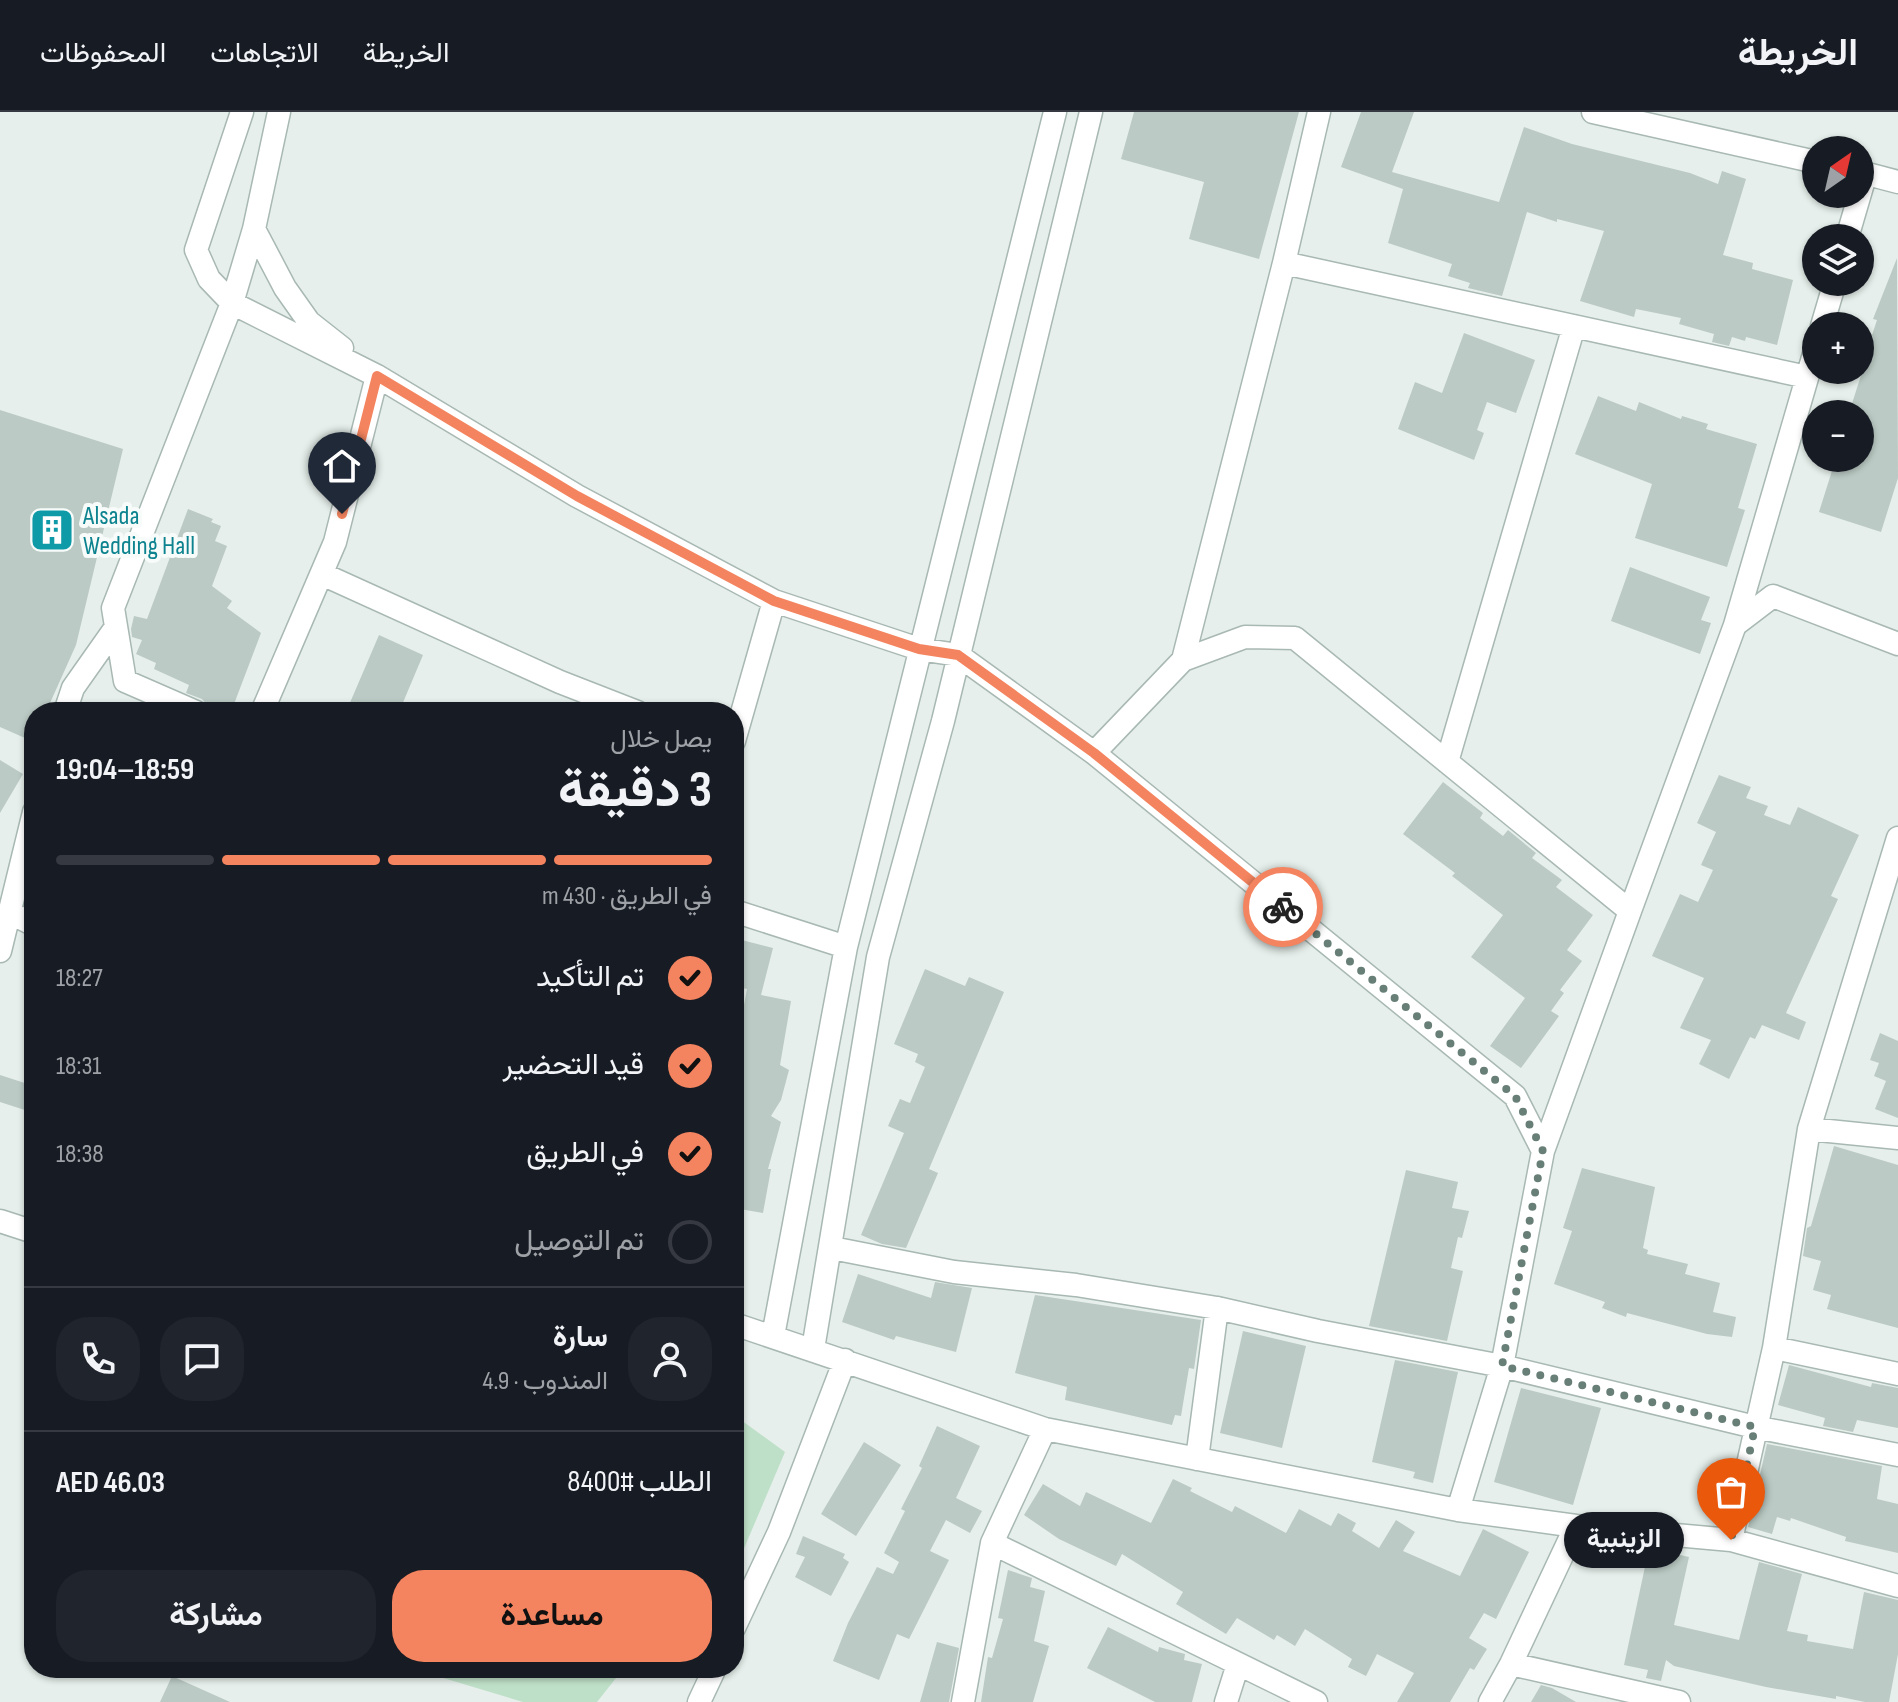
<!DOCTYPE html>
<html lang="ar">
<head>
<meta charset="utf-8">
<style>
  body { margin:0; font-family:"Sofia Sans Condensed",Vazirmatn,sans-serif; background:#20242c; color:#f1f3f6; direction:rtl; height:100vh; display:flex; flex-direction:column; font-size:30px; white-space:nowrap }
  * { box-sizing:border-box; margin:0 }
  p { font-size:26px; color:#9ea1a6 }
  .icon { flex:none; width:44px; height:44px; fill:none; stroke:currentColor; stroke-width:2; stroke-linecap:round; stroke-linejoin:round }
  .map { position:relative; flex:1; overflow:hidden; direction:ltr }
  .drawer { position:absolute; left:24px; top:590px; width:720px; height:976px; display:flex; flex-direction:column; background:#171b24; border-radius:32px; box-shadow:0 2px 6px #0004; direction:rtl }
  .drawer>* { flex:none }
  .needle { width:52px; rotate:34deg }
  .fabs { position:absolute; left:1802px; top:24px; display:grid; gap:16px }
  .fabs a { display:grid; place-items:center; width:72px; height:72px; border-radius:50%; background:#171b24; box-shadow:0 2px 6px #0004; font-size:40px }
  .pin { position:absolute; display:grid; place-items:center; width:68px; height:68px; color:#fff; margin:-82px -34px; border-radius:50% 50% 50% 0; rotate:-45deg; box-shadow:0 0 8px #0007 }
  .pin .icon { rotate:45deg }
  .courier { position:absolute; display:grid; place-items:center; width:80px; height:80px; margin:-40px; border:6px solid #f4845f; border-radius:50%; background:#fff; color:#222; box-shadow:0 2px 10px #0007 }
  .bubble { position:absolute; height:56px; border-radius:28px; background:#171b24; box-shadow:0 2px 6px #0004; font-size:26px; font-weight:700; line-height:56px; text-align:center; direction:rtl }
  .summary em { font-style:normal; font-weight:700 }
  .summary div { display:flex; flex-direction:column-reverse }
  .summary { display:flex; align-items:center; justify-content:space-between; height:136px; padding:0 32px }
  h1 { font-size:52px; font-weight:700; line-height:60px }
  .bar { display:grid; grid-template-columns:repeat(4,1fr); gap:12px 8px; align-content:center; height:96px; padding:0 32px }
  .bar i { height:10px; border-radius:6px; background:#363941 }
  .bar .selected { background:#f4845f }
  .bar p { grid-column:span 4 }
  .line { display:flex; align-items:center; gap:20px; padding:0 32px; border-top:2px solid #363941 }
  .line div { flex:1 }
  .round { display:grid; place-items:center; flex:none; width:84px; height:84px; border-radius:32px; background:#20242c }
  ol { padding:0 32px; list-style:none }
  li { display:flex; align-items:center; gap:24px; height:88px }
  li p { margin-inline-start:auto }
  li .icon { padding:8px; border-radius:50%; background:#f4845f; color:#111; stroke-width:4 }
  li:last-child { color:#9ea1a6 }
  li i { width:44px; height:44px; border:4px solid #363941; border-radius:50% }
  .button { display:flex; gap:16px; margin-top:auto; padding:16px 32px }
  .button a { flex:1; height:92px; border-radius:32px; background:#f4845f; color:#111; font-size:32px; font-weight:700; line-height:92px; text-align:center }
  .button a+a { background:#20242c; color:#f1f3f6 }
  header { display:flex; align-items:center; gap:48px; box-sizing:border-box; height:112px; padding:0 40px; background:#171b24; border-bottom:2px solid #363941 }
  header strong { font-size:38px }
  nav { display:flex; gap:44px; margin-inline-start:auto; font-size:28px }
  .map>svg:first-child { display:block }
  .green { fill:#bfe0c8 }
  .building { fill:#bbcac4 }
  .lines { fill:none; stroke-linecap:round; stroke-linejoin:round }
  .street-casing { stroke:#a8b8b2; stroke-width:25 }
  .street { stroke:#fff; stroke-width:22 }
  .done { stroke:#687f78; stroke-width:8; stroke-dasharray:0 14.4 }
  .route { stroke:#f4845f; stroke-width:10 }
  .labels { text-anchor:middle; stroke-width:8; stroke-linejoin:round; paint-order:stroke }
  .culture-label { font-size:26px; fill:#0d838f; stroke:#f7fbf9; text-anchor:start }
</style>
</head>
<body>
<header>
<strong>الخريطة</strong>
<nav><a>الخريطة</a><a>الاتجاهات</a><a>المحفوظات</a></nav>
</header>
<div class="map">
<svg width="1898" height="1590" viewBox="0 0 1898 1590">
  <rect width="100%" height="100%" fill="#e6efeb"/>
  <path class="green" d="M 734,1303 L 785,1340 L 734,1460 Z
    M 410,1556 L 624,1556 L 597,1590 L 523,1590 Z"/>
  <path class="building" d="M 1134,0 L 1299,0 L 1259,147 L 1189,127 L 1204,70 L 1121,47 Z
    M 1361,0 L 1414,0 L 1392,60 L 1499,90 L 1524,15 L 1572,32 L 1690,61 L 1718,72 L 1722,59 L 1746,67 L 1723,143 L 1753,151 L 1752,157 L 1793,168 L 1777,233 L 1746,225 L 1745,229 L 1732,225 L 1729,234 L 1712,230 L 1714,222 L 1679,212 L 1681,206 L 1636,197 L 1634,205 L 1580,189 L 1604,119 L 1557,107 L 1557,110 L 1527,100 L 1502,184 L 1468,176 L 1470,171 L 1448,164 L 1452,152 L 1388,131 L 1403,77 L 1341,55 Z
    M 1897,146 L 1898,366 L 1881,420 L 1819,400 L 1836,346 L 1860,346 L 1860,302 L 1849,301 L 1870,235 L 1868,235 L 1877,208 L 1873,207 Z
    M 1464,221 L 1535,248 L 1516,301 L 1487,290 L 1477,318 L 1484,321 L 1474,348 L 1398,317 L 1415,270 L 1442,281 Z
    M 1598,284 L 1636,299 L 1639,290 L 1681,307 L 1682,304 L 1708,312 L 1706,317 L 1757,332 L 1738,396 L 1745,398 L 1727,455 L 1635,426 L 1652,372 L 1575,342 Z
    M 0,298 L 123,337 L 76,533 L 46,600 L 34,600 L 34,630 L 0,615 Z
    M 188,397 L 213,407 L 211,410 L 221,414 L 215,429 L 227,434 L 212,474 L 232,489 L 227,496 L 261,521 L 231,600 L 208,594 L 202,587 L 186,581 L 189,573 L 154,557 L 156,551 L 136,542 L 142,528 L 132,525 L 131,517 L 134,504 L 147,507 Z
    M 1630,455 L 1710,485 L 1701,508 L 1711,511 L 1700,542 L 1611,509 Z
    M 379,523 L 423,543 L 399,600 L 346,600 Z
    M 0,648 L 23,662 L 0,701 Z
    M 1719,663 L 1751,675 L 1746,686 L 1768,694 L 1764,703 L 1790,713 L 1798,695 L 1859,723 L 1831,784 L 1838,787 L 1786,901 L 1806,910 L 1799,928 L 1762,913 L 1755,927 L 1750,925 L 1729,967 L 1699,952 L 1711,928 L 1680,916 L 1704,866 L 1652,844 L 1680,782 L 1698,790 L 1713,758 L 1701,753 L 1716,720 L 1697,711 Z
    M 1443,670 L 1483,701 L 1480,706 L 1503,724 L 1508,718 L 1536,741 L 1532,746 L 1562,768 L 1556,775 L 1593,803 L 1567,838 L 1582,849 L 1560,878 L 1564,881 L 1551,899 L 1559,904 L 1521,956 L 1490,934 L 1525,886 L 1471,845 L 1503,803 L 1452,764 L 1455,761 L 1403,722 Z
    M 734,826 L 773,836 L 761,883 L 791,889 L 780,953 L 789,958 L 781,988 L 771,1004 L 781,1010 L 768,1057 L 771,1057 L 763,1101 L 734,1096 L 734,956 L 741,932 L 737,931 L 747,877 L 734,874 Z
    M 925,857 L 965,874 L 969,865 L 1004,880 L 929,1057 L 938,1061 L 906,1136 L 882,1132 L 861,1123 L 904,1021 L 888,1014 L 900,987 L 910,991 L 925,955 L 915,950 L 918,942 L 894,932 Z
    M 1880,921 L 1898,929 L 1898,1006 L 1875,997 L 1886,969 L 1874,964 L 1879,951 L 1870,948 Z
    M 0,963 L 34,974 L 34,1001 L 0,990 Z
    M 1834,1034 L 1898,1053 L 1898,1216 L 1827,1197 L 1831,1183 L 1813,1178 L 1821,1149 L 1803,1144 L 1807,1116 L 1811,1114 Z
    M 1582,1056 L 1655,1075 L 1643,1136 L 1648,1138 L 1647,1142 L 1688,1152 L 1685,1162 L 1720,1171 L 1713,1200 L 1736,1205 L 1732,1225 L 1707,1222 L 1627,1201 L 1626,1205 L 1602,1196 L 1605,1190 L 1554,1172 L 1572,1119 L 1563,1116 Z
    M 1406,1058 L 1458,1070 L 1452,1096 L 1469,1099 L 1462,1126 L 1458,1125 L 1451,1156 L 1463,1159 L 1447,1229 L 1369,1214 Z
    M 858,1162 L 931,1186 L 935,1170 L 972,1176 L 956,1240 L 896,1224 L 894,1228 L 842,1210 Z
    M 1035,1183 L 1201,1208 L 1194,1257 L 1189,1256 L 1181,1304 L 1175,1303 L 1172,1313 L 1065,1288 L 1067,1275 L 1015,1261 Z
    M 1243,1219 L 1306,1234 L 1282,1336 L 1220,1321 Z
    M 1395,1248 L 1458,1260 L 1433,1371 L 1413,1366 L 1415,1360 L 1372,1350 Z
    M 1789,1253 L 1871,1275 L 1872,1271 L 1898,1276 L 1898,1316 L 1857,1308 L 1853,1320 L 1823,1314 L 1825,1306 L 1778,1293 Z
    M 1521,1276 L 1601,1296 L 1573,1393 L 1494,1370 Z
    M 937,1314 L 980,1334 L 956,1386 L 982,1399 L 970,1421 L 946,1408 L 930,1439 L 949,1448 L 909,1527 L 897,1522 L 879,1568 L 833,1549 L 848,1511 L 877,1455 L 893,1462 L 899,1450 L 884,1441 L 905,1399 L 901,1397 L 922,1356 L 919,1354 Z
    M 864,1330 L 901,1353 L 856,1424 L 821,1402 Z
    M 1767,1332 L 1882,1354 L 1877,1387 L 1898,1392 L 1898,1441 L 1845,1429 L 1846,1425 L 1791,1406 L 1790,1409 L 1777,1405 L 1772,1422 L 1748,1415 Z
    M 1173,1367 L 1192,1376 L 1190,1379 L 1232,1400 L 1235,1394 L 1286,1421 L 1299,1397 L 1331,1414 L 1338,1401 L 1356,1411 L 1352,1419 L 1379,1436 L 1396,1408 L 1415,1420 L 1403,1439 L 1460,1464 L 1483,1417 L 1529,1440 L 1496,1507 L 1484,1501 L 1469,1526 L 1487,1537 L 1474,1558 L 1470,1556 L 1450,1590 L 1397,1590 L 1414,1561 L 1377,1542 L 1366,1564 L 1348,1555 L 1352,1547 L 1305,1517 L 1295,1534 L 1277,1523 L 1274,1528 L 1237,1506 L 1226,1522 L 1176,1492 L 1183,1480 L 1122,1442 L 1116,1454 L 1059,1427 L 1024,1403 L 1043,1372 L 1080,1394 L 1086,1380 L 1151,1411 Z
    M 803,1424 L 845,1442 L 843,1446 L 849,1450 L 831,1484 L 795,1465 L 805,1445 L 796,1442 Z
    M 1649,1436 L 1689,1445 L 1674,1513 L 1739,1528 L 1759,1450 L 1802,1462 L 1787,1519 L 1808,1523 L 1807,1529 L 1853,1537 L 1864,1480 L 1898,1488 L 1898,1542 L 1889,1590 L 1865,1590 L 1836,1584 L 1836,1587 L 1766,1575 L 1674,1554 L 1666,1548 L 1661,1569 L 1646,1566 L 1648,1558 L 1624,1553 Z
    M 1008,1458 L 1032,1466 L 1030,1475 L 1045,1479 L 1034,1529 L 1049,1534 L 1033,1590 L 981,1590 L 988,1545 L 992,1546 L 1003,1507 L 998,1506 Z
    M 1108,1515 L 1158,1540 L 1159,1535 L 1185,1542 L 1184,1548 L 1202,1552 L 1192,1590 L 1155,1590 L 1087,1556 Z
    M 937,1530 L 959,1536 L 949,1590 L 920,1590 Z
    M 172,1564 L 230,1590 L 160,1590 Z
    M 1541,1573 L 1552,1576 L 1576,1590 L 1531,1590 Z"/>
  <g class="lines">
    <g class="street-casing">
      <path id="street" d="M 242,0 L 196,138 L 209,167 L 232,191 L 377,264 L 577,384 L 774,489 L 919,537 L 958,543 L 1094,641 L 1515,984 L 1543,1039 L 1502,1254 L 1458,1398
        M 279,0 L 254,117 L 285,176 L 309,210 L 342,236
        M 1593,0 L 1816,50
        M 1860,60 L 1898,70
        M 1847,126 L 1866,61
        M 1284,151 L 1807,265
        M 1822,214 L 1835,170
        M 322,462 L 560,570 L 637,600
        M 1735,513 L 1816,235
        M 1183,548 L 1284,151 L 1319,0
        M 65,600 L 73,576 L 116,515
        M 196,600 L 125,569 L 113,496 L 232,191 L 254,117
        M 262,600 L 335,430 L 377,264
        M 734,629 L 774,489
        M 1094,641 L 1183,548 L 1245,525 L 1295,526 L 1630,799 L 1543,1039
        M 1447,650 L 1574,214
        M 734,799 L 846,835
        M 1630,799 L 1735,513 L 1773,484 L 1898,532
        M 9,800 L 34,813
        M 0,839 L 34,700
        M 1809,1017 L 1898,1026
        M 0,1109 L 34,1120
        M 832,1136 L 954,1160 L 1076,1173 L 1217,1196 L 1318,1219 L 1502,1254 L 1755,1315 L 1898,1343
        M 734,1212 L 1045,1317 L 1458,1398 L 1576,1414 L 1731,1428 L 1774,1236 L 1898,1262
        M 773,1224 L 846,835 L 1055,0
        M 1774,1236 L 1809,1017 L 1898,726
        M 813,1237 L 878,845 L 943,609 L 1091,0
        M 1197,1347 L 1217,1196
        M 1731,1428 L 1898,1474
        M 992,1431 L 1316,1590
        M 734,1516 L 779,1420 L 845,1248
        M 1511,1552 L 1679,1590
        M 699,1590 L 715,1556
        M 963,1590 L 992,1431 L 1045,1317
        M 1226,1590 L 1238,1552
        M 1490,1590 L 1511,1552 L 1576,1414"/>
    </g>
    <use href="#street" class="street"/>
  </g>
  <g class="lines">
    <path class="done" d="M 1283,795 L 1515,984 L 1543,1039 L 1502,1254 L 1755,1315 L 1731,1428"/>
    <path class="route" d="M 342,402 L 377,264 L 577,384 L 774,489 L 919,537 L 958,543 L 1094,641 L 1283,795"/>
  </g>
  <defs>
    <g id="building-square" transform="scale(2.3)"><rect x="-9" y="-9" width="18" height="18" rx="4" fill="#0f9aa8" stroke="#f7fbf9"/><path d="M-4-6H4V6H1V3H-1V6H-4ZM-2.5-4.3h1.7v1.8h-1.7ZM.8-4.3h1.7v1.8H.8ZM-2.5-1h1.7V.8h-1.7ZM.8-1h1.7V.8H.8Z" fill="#fff"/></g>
  </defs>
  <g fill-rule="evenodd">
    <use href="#building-square" x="52" y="418"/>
  </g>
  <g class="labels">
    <g class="culture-label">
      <text x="83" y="412">Alsada<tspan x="83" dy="30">Wedding Hall</tspan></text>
    </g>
  </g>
</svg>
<div class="fabs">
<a><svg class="needle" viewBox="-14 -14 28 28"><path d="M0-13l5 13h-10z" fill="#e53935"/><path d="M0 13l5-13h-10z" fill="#9ea1a6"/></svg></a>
<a><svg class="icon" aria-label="layers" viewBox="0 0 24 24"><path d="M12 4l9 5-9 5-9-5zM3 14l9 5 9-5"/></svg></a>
<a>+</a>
<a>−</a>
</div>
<div class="pin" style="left:1731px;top:1428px;background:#ea580c"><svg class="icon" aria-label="bag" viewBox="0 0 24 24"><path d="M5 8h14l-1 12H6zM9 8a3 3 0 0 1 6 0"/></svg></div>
<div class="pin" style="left:342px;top:402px;background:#1f2937"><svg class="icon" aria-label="home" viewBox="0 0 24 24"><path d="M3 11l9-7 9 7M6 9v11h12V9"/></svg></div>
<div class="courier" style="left:1283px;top:795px"><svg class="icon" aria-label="bike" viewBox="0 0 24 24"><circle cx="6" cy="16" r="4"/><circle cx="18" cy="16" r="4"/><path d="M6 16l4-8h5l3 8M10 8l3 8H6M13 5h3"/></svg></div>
<div class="bubble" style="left:1564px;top:1400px;width:120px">الزينبية</div>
<section class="drawer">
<div class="summary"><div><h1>3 دقيقة</h1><p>يصل خلال</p></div><em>18:59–19:04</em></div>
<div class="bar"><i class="selected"></i><i class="selected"></i><i class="selected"></i><i></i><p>في الطريق · 430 m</p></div>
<ol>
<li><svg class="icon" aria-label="check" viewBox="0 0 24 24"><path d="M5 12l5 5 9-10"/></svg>تم التأكيد<p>18:27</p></li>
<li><svg class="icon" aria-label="check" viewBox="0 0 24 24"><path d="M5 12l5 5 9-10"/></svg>قيد التحضير<p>18:31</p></li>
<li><svg class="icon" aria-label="check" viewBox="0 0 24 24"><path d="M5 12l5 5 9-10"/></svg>في الطريق<p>18:38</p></li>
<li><i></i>تم التوصيل</li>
</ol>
<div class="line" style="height:144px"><a class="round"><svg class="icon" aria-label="person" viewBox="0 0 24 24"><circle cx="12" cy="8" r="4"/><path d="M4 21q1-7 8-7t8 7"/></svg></a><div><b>سارة</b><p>المندوب · 4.9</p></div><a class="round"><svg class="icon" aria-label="chat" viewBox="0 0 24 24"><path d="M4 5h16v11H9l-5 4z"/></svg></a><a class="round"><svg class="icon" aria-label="phone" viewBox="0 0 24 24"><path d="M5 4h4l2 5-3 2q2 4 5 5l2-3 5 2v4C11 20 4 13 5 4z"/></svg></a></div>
<div class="line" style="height:104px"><div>الطلب #8400</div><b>AED 46.03</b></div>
<div class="button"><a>مساعدة</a><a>مشاركة</a></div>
</section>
</div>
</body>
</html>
